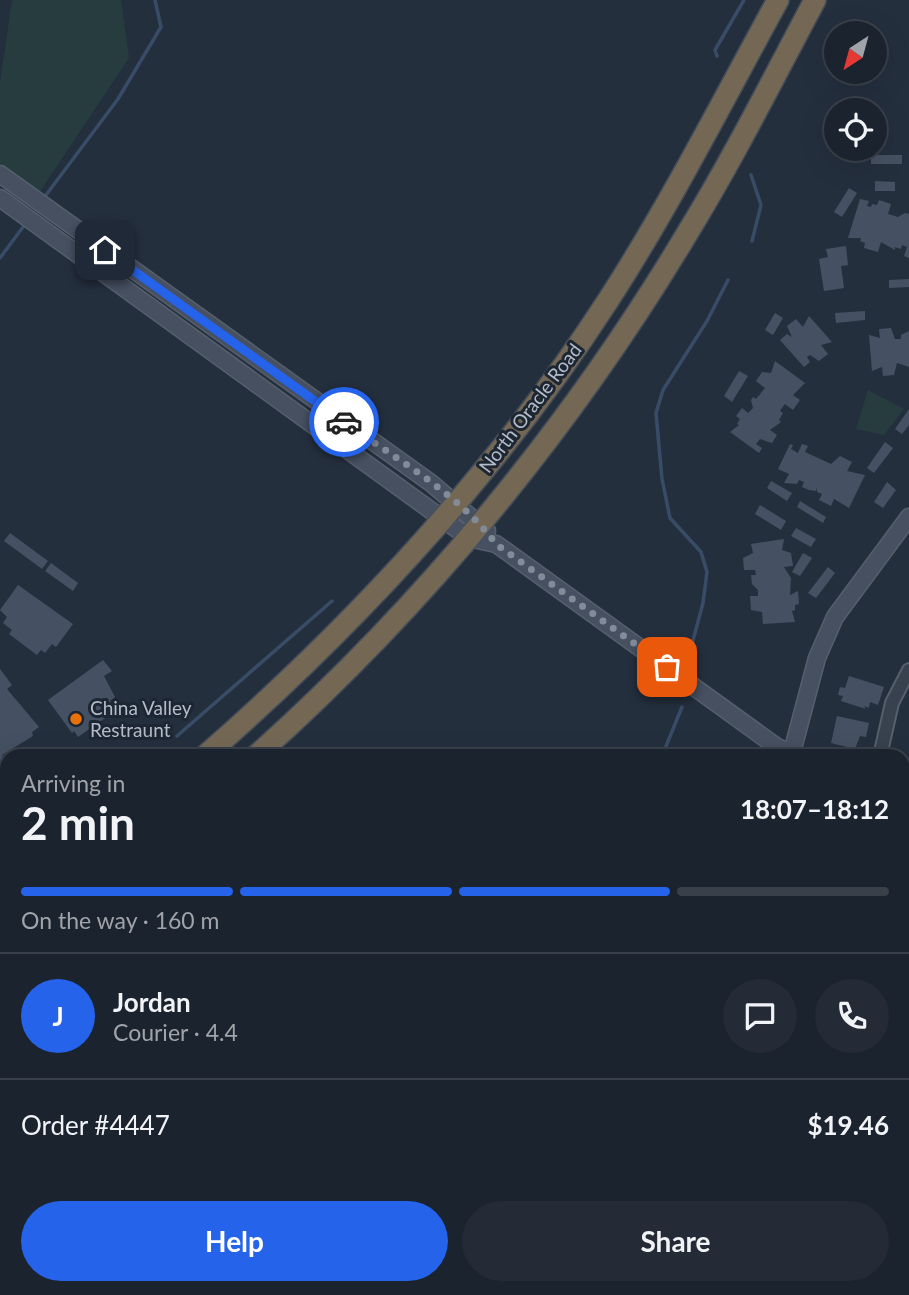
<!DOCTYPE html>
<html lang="en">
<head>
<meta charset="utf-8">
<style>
  body { margin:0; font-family:Lato,sans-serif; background:#242b36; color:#f1f3f6; height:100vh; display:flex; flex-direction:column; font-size:26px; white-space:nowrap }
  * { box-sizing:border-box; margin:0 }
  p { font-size:23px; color:#a0a4aa }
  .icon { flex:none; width:38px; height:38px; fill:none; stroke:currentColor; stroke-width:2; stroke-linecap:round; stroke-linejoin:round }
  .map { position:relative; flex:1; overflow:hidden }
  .panel { position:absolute; left:0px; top:749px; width:910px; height:546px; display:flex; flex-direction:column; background:#1b232e; border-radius:21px 21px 0 0; box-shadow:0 7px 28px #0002,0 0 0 2px #39404a }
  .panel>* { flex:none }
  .needle { width:46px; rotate:216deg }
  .tools { position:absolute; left:824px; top:21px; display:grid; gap:14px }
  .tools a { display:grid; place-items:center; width:63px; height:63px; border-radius:50%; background:#1b232e; box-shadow:0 7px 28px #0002,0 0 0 2px #39404a; font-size:35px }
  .pin { position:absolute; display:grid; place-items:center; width:60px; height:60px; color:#fff; margin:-30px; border-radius:14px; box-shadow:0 4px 10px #0006 }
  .courier { position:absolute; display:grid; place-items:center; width:70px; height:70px; margin:-35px; border:5px solid #2563eb; border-radius:50%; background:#fff; color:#222; box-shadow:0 2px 9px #0007 }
  .summary em { font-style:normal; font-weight:700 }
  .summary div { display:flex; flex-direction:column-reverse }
  .summary { display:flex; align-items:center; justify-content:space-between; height:119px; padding:0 21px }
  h1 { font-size:46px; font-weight:700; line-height:52px }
  .bar { display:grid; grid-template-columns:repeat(4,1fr); gap:10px 7px; align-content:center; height:84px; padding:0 21px }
  .bar i { height:9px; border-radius:5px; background:#39404a }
  .bar .on { background:#2563eb }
  .bar p { grid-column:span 4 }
  .line { display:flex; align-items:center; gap:18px; padding:0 21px; border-top:2px solid #39404a }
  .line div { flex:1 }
  .round { display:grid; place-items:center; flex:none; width:74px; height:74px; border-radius:37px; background:#242b36 }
  .button { display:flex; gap:14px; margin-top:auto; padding:14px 21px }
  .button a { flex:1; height:80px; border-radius:42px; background:#2563eb; color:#fff; font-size:28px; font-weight:700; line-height:80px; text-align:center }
  .button a+a { background:#242b36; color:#f1f3f6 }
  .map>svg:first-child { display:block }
  .green { fill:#263c3f }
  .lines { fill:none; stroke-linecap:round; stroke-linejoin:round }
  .stream { stroke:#394c67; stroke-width:3.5 }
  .building { fill:#455162 }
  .street-casing { stroke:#565f6c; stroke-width:16 }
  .secondary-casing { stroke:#565f6c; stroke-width:19 }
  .highway-casing { stroke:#434c59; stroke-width:24 }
  .street { stroke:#38414e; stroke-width:12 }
  .secondary { stroke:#465061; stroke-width:16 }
  .highway { stroke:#746855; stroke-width:21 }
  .done { stroke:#828b98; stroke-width:7; stroke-dasharray:0 12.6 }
  .route { stroke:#2563eb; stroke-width:9 }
  .food-dot { fill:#e8710a; stroke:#1d2633; stroke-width:2.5 }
  .labels { text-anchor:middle; stroke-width:6; stroke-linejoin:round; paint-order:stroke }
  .street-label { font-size:19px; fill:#b4bcc9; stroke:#1d2633 }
  .poi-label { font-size:19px; fill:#b4bcc9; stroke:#1d2633; text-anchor:start }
</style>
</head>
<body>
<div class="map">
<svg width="909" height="1295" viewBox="0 0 909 1295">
  <rect width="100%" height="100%" fill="#242f3e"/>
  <path class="green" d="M 12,0 L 121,0 L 129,58 L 39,193 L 0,164 L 0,83 Z
    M 868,390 L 904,409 L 884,435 L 856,429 Z
    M 909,989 L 909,1145 L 903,1140 L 903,996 Z"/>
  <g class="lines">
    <path class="stream" d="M 717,56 L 715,50 L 744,0
      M 751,175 L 761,205 L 752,241
      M 43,199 L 118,99 L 161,27 L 155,0
      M 0,258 L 26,223
      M 688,659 L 703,603 L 707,572 L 701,552 L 670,518 L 662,479 L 656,413 L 663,390 L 707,321 L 728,280
      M 177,736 L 332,601
      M 662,756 L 682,707
      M 0,869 L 7,865
      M 0,1242 L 7,1239"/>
  </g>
  <path class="building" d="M 871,155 L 902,155 L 902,164 L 871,164 Z
    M 875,181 L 895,182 L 895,191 L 875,191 Z
    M 849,188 L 857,193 L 842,217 L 834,212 Z
    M 860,199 L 869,201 L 867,206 L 871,207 L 872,204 L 877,205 L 879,200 L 891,204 L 888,214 L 898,217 L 905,213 L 909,214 L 909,258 L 904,256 L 907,247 L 902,245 L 901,249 L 895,247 L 895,250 L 881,242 L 878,252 L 864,248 L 865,243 L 860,241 L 861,238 L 848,238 Z
    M 846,246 L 848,265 L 841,266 L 844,288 L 824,291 L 819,259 L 828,257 L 826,249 Z
    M 909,279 L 909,287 L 889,288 L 889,280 Z
    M 865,311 L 865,320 L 836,323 L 835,313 Z
    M 775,313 L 783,318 L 773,335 L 765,330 Z
    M 809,316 L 832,342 L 821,345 L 828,354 L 819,361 L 810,355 L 807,357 L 810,362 L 804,367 L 780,340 L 787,334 L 792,337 L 787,326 L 796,319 L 803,327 Z
    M 891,328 L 895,339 L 901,339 L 901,335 L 909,331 L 909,367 L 897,363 L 894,375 L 883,376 L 882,367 L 872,371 L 869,335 L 880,338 L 879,329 Z
    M 775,361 L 805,383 L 793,395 L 800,400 L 793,410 L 785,404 L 780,411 L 783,413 L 779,420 L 781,422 L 770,430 L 777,435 L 772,443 L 760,439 L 756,444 L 762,448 L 759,453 L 730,432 L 739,425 L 737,424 L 740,419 L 736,416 L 742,408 L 748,413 L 753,408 L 751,400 L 753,397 L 756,399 L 765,388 L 756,381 L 762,372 L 771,373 Z
    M 739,371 L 748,376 L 732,402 L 724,396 Z
    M 909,409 L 909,425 L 902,434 L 895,429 Z
    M 885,442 L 893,448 L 874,473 L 867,468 Z
    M 790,444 L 793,445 L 791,449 L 798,453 L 802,444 L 808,446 L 805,452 L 831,464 L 840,456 L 852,462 L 847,471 L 865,475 L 849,508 L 834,499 L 831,506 L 819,500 L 822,494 L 817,492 L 817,487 L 816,491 L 809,490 L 802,487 L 804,482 L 799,480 L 797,484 L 784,483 L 789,474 L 778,469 Z
    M 771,481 L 792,493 L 787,501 L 767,488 Z
    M 887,482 L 896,490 L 883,508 L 874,502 Z
    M 800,501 L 826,517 L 823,523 L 797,507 Z
    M 760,505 L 786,521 L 781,530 L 755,514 Z
    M 796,528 L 816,539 L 811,547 L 791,536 Z
    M 10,533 L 48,561 L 42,569 L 4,541 Z
    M 784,539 L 782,550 L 791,553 L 793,566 L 784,567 L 791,578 L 790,595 L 798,591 L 799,604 L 795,605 L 795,610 L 792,611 L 795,622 L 763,624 L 762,612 L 751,610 L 750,596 L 758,596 L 758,590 L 752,584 L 751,575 L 756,575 L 755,570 L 744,570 L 743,558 L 753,553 L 751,544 Z
    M 803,553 L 812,558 L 800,576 L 792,572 Z
    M 51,563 L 78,583 L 73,591 L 45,571 Z
    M 828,567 L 835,573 L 816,598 L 808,593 Z
    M 18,585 L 73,624 L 56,647 L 52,644 L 45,653 L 41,650 L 37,655 L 9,634 L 12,630 L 3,623 L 7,617 L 0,610 Z
    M 103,660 L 112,671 L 104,676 L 115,697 L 110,701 L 112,704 L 104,710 L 108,716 L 78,737 L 74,731 L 72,733 L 48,700 Z
    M 0,669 L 12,685 L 7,689 L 39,727 L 32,732 L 33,736 L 2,755 L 7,762 L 7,774 L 0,779 Z
    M 849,676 L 884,687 L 878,705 L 870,702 L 869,708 L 864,706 L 866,709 L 841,701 L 843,696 L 838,695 L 840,687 L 845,688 Z
    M 837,716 L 869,723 L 866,737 L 860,736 L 855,749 L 831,743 Z
    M 903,768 L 909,771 L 909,790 L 903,789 Z
    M 903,795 L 909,796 L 909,828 L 903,827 Z
    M 903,836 L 909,837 L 909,866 L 903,865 Z
    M 903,874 L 909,874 L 909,899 L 903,899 Z
    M 903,938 L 909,938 L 909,972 L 903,971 Z
    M 7,1092 L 7,1127 L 0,1114 L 7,1105 L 2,1095 Z
    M 909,1284 L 909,1295 L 876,1295 L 881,1289 L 885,1292 L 887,1288 L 898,1288 L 904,1292 Z
    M 10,1288 L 81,1288 L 86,1295 L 29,1295 L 28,1292 L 15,1295 Z
    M 223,1288 L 310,1288 L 321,1293 L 322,1288 L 342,1294 L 231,1295 L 233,1292 Z
    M 445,1288 L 443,1295 L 432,1295 L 432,1292 L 419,1289 Z
    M 620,1288 L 627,1293 L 631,1288 L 638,1288 L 648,1295 L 615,1295 Z
    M 653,1288 L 677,1288 L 672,1295 L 662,1295 Z
    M 722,1288 L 776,1288 L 772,1295 L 733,1295 Z
    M 817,1288 L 829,1288 L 839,1295 L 817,1295 L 814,1292 Z"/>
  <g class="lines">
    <g class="street-casing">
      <path id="street" d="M 792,753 L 808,756
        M 880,756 L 892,703 L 909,670
        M 903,918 L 909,918
        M 155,1288 L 162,1295
        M 541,1288 L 551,1295
        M 105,1295 L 117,1288
        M 597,1295 L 602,1288
        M 788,1295 L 793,1288"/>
    </g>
    <g class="secondary-casing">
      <path id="secondary" d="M 0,174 L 431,483 L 487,531
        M 0,198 L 469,538 L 496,544 L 506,551 L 777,747 L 792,753
        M 791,756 L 817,658 L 835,617 L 909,517
        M 903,1150 L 909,1155"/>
    </g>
    <g class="highway-casing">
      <path id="highway" d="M 205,756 C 358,622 498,471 609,299 C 671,203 723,100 778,0
        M 256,756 C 425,605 572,426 688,232 C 734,157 774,77 815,0
        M 0,911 L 7,907
        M 0,949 L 7,944"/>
    </g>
    <use href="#street" class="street"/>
    <use href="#secondary" class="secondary"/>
    <use href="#highway" class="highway"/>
  </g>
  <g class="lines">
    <path class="done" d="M 344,422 C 396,459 458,493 496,544 L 667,667"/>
    <path class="route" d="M 105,250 L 344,422"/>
  </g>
  <circle class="food-dot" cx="76" cy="719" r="7"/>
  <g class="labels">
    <g class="street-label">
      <text transform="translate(530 408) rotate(-53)" y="7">North Oracle Road</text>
    </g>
    <g class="poi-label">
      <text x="90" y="715">China Valley<tspan x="90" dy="22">Restraunt</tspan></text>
    </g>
  </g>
</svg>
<div class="tools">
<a><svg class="needle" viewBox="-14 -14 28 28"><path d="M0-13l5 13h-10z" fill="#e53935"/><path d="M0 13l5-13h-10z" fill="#a0a4aa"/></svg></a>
<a><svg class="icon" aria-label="locate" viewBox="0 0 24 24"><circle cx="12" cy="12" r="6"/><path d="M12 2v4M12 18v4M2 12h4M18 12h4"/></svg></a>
</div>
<div class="pin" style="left:667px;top:667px;background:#ea580c"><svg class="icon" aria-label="bag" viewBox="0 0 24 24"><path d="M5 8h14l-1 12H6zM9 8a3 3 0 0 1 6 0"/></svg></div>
<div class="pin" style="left:105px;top:250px;background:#1f2937"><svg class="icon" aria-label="home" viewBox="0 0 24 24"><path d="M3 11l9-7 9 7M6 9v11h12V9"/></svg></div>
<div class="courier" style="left:344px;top:422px"><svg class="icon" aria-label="car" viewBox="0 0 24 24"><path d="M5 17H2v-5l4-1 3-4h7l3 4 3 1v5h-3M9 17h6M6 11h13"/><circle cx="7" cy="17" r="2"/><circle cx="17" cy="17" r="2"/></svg></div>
<section class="panel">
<div class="summary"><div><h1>2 min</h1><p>Arriving in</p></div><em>18:07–18:12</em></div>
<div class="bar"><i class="on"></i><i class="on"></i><i class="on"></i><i></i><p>On the way · 160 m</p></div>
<div class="line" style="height:126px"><b class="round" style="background:#2563eb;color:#fff">J</b><div><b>Jordan</b><p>Courier · 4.4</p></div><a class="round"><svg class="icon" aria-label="chat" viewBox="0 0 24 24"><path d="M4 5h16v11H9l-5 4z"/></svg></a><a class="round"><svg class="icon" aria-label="phone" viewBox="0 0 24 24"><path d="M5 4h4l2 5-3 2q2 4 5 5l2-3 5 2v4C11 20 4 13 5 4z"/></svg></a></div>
<div class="line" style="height:91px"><div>Order #4447</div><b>$19.46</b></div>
<div class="button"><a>Help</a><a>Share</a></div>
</section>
</div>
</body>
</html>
